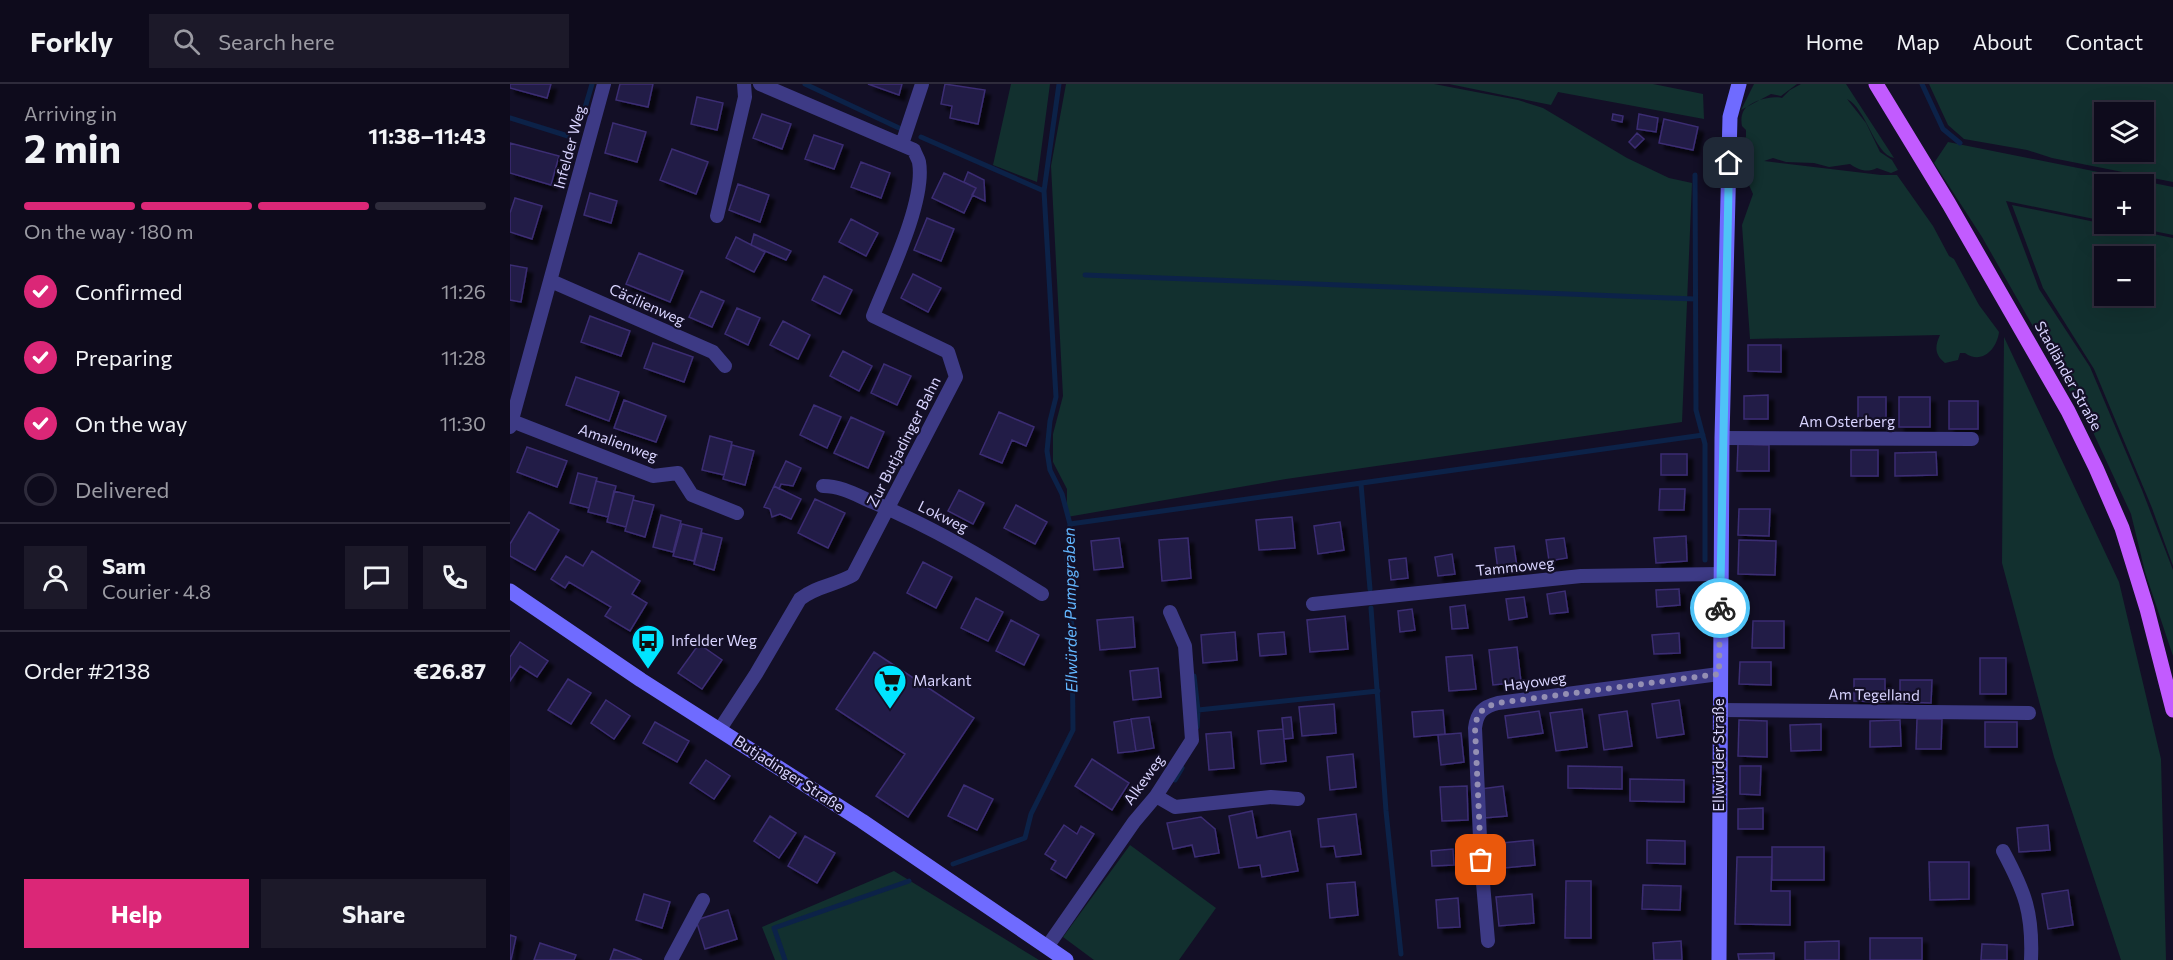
<!DOCTYPE html>
<html lang="en">
<head>
<meta charset="utf-8">
<style>
  body { margin:0; font-family:Commissioner,sans-serif; background:#1c1929; color:#f1f3f6; height:100vh; display:flex; flex-direction:column; font-size:22px; white-space:nowrap }
  * { box-sizing:border-box; margin:0 }
  p { font-size:20px; color:#9b9ba3 }
  .icon { flex:none; width:33px; height:33px; fill:none; stroke:currentColor; stroke-width:2; stroke-linecap:round; stroke-linejoin:round }
  .map { position:relative; flex:1; overflow:hidden }
  .panel { display:flex; flex-direction:column; background:#0e0b1c; width:510px }
  .panel>* { flex:none }
  .controls { position:absolute; left:1584px; top:18px; display:grid; gap:12px }
  .controls a { display:grid; place-items:center; width:60px; height:60px; border-radius:0px; background:#0e0b1c; box-shadow:0 6px 24px #0002,0 0 0 2px #2e2b3b; font-size:30px }
  .pin { position:absolute; display:grid; place-items:center; width:51px; height:51px; color:#fff; margin:-26px; border-radius:12px; box-shadow:0 3px 9px #0006 }
  .courier { position:absolute; display:grid; place-items:center; width:60px; height:60px; margin:-30px; border:4px solid #4fc3f7; border-radius:50%; background:#fff; color:#222; box-shadow:0 2px 8px #0007 }
  .head em { font-style:normal; font-weight:700 }
  .head div { display:flex; flex-direction:column-reverse }
  .head { display:flex; align-items:center; justify-content:space-between; height:102px; padding:0 24px }
  h1 { font-size:39px; font-weight:700; line-height:45px }
  .bar { display:grid; grid-template-columns:repeat(4,1fr); gap:9px 6px; align-content:center; height:72px; padding:0 24px }
  .bar i { height:8px; border-radius:4px; background:#2e2b3b }
  .bar .active { background:#db2777 }
  .bar p { grid-column:span 4 }
  .line { display:flex; align-items:center; gap:15px; padding:0 24px; border-top:2px solid #2e2b3b }
  .line div { flex:1 }
  .round { display:grid; place-items:center; flex:none; width:63px; height:63px; border-radius:0px; background:#1c1929 }
  ol { padding:0 24px; list-style:none }
  li { display:flex; align-items:center; gap:18px; height:66px }
  li p { margin-inline-start:auto }
  li .icon { padding:6px; border-radius:50%; background:#db2777; color:#fff; stroke-width:4 }
  li:last-child { color:#9b9ba3 }
  li i { width:33px; height:33px; border:3px solid #2e2b3b; border-radius:50% }
  .action { display:flex; gap:12px; margin-top:auto; padding:12px 24px }
  .action a { flex:1; height:69px; border-radius:0px; background:#db2777; color:#fff; font-size:24px; font-weight:700; line-height:69px; text-align:center }
  .action a+a { background:#1c1929; color:#f1f3f6 }
  header { display:flex; align-items:center; gap:36px; box-sizing:border-box; height:84px; padding:0 30px; background:#0e0b1c; border-bottom:2px solid #2e2b3b }
  header strong { font-size:28px }
  nav { display:flex; gap:33px; margin-inline-start:auto; font-size:21px }
  .search { width:420px; height:54px; background:#1c1929; display:flex; align-items:center; gap:15px; box-sizing:border-box; padding:0 21px; border-radius:0px; color:#9b9ba3; font-size:22px }
  main { display:flex; flex:1; min-height:0 }
  .map>svg:first-child { display:block }
  .green { fill:#12302f; fill-rule:evenodd }
  .lines { fill:none; stroke-linecap:round; stroke-linejoin:round }
  .stream { stroke:#0c2248; stroke-width:5 }
  .building { fill:#241b47; stroke:#3b2d73; stroke-width:1.5; filter:url(#shadow) }
  .street { stroke:#3d3a85; stroke-width:14 }
  .secondary { stroke:#6f6bff; stroke-width:15 }
  .primary { stroke:#c25bff; stroke-width:15 }
  .done { stroke:#948fb3; stroke-width:6; stroke-dasharray:0 10.8 }
  .route { stroke:#4fc3f7; stroke-width:8 }
  .labels { text-anchor:middle; stroke-width:4.5; stroke-linejoin:round; paint-order:stroke }
  .street-label { font-size:15px; fill:#d9d4ff; stroke:#130f26 }
  .poi-label { font-size:15px; fill:#d9d4ff; stroke:#130f26; text-anchor:start }
  .water-label { font-size:16px; font-style:italic; fill:#62b6ff; stroke:#130f26 }
</style>
</head>
<body>
<header>
<strong>Forkly</strong>
<div class="search"><svg class="icon" aria-label="search" viewBox="0 0 24 24"><circle cx="10" cy="10" r="6"/><path d="M15 15l6 6"/></svg>Search here</div>
<nav><a>Home</a><a>Map</a><a>About</a><a>Contact</a></nav>
</header>
<main>
<section class="panel">
<div class="head"><div><h1>2 min</h1><p>Arriving in</p></div><em>11:38–11:43</em></div>
<div class="bar"><i class="active"></i><i class="active"></i><i class="active"></i><i></i><p>On the way · 180 m</p></div>
<ol>
<li><svg class="icon" aria-label="check" viewBox="0 0 24 24"><path d="M5 12l5 5 9-10"/></svg>Confirmed<p>11:26</p></li>
<li><svg class="icon" aria-label="check" viewBox="0 0 24 24"><path d="M5 12l5 5 9-10"/></svg>Preparing<p>11:28</p></li>
<li><svg class="icon" aria-label="check" viewBox="0 0 24 24"><path d="M5 12l5 5 9-10"/></svg>On the way<p>11:30</p></li>
<li><i></i>Delivered</li>
</ol>
<div class="line" style="height:108px"><a class="round"><svg class="icon" aria-label="person" viewBox="0 0 24 24"><circle cx="12" cy="8" r="4"/><path d="M4 21q1-7 8-7t8 7"/></svg></a><div><b>Sam</b><p>Courier · 4.8</p></div><a class="round"><svg class="icon" aria-label="chat" viewBox="0 0 24 24"><path d="M4 5h16v11H9l-5 4z"/></svg></a><a class="round"><svg class="icon" aria-label="phone" viewBox="0 0 24 24"><path d="M5 4h4l2 5-3 2q2 4 5 5l2-3 5 2v4C11 20 4 13 5 4z"/></svg></a></div>
<div class="line" style="height:78px"><div>Order #2138</div><b>€26.87</b></div>
<div class="action"><a>Help</a><a>Share</a></div>
</section>
<div class="map">
<svg width="1663" height="876" viewBox="0 0 1663 876">
  <defs>
    <filter id="shadow"><feDropShadow dx="5.5" dy="5.5" stdDeviation="1.5" flood-color="#0009"/></filter>
  </defs>
  <rect width="100%" height="100%" fill="#130f26"/>
  <path class="green" d="M 501,0 L 540,0 L 527,98 L 483,81 Z
    M 556,0 L 924,0 L 1008,16 L 1033,24 L 1117,74 L 1159,94 L 1182,99 L 1172,338 L 776,395 L 557,433 L 557,405 L 543,378 L 543,350 L 553,312 L 541,82 Z
    M 939,0 L 1143,0 L 1193,10 L 1194,35 L 1048,8 L 1041,21 Z
    M 1244,0 L 1287,0 L 1271,12 L 1261,10 L 1231,26 Z
    M 1291,0 L 1336,0 L 1384,74 C 1364,70 1357,25 1337,15 L 1356,39 L 1370,68 L 1382,76 L 1388,86 L 1381,89 L 1367,84 C 1356,89 1349,86 1340,80 L 1319,83 L 1304,79 L 1276,78 L 1263,74 L 1254,77 L 1371,91 L 1387,91 L 1423,142 L 1439,172 L 1444,175 L 1469,221 L 1489,248 C 1487,265 1472,281 1455,269 L 1450,269 L 1448,276 L 1435,279 C 1424,270 1425,262 1430,251 L 1240,255 L 1232,141 L 1243,110 L 1235,92 L 1231,74 L 1235,74 L 1232,70 L 1231,57 L 1236,53 L 1236,46 L 1232,42 C 1231,37 1231,31 1234,26 C 1240,17 1262,11 1272,14 L 1280,6 Z
    M 1419,0 L 1663,0 L 1663,98 L 1542,74 L 1517,66 L 1454,55 L 1438,41 ZM 1594,28 L 1634,28 L 1634,68 L 1594,68 Z
    M 1438,58 L 1663,103 L 1663,151 L 1609,140 L 1634,140 L 1634,100 L 1594,100 L 1594,137 L 1496,117 L 1529,205 L 1580,283 L 1632,406 L 1663,486 L 1663,572 L 1635,488 L 1621,430 L 1582,346 L 1472,153 L 1424,79 Z
    M 1502,121 L 1663,154 L 1663,482 L 1642,424 L 1584,285 L 1533,204 ZM 1594,172 L 1634,172 L 1634,212 L 1594,212 Z
    M 1494,253 L 1609,498 L 1651,675 L 1656,876 L 1611,876 L 1544,673 L 1492,479 Z
    M 620,761 L 706,824 L 669,876 L 584,876 L 553,853 Z
    M 384,787 L 529,876 L 265,876 L 252,843 Z"/>
  <g class="lines">
    <path class="stream" d="M 295,0 L 389,44
      M 1412,0 L 1433,45 L 1450,59
      M 0,34 L 58,52
      M 72,34 L 82,0
      M 411,53 L 534,107
      M 1185,91 L 1186,326 L 1195,360 L 1195,476
      M 575,191 L 1185,215
      M 851,400 L 860,505
      M 560,440 L 1193,351
      M 861,524 L 876,727 L 891,870
      M 684,592 L 688,626 L 687,643
      M 688,626 L 868,607
      M 665,696 L 672,684
      M 443,780 L 515,754 L 521,730 L 563,646 L 562,544 L 557,474 L 560,440 L 552,410 L 540,386 L 537,367 L 540,337 L 546,313 L 534,107 L 549,0
      M 275,876 L 264,844 L 399,797"/>
  </g>
  <path class="building" d="M 0,0 L 41,0 L 37,14 L 0,4 Z
    M 110,0 L 143,0 L 138,23 L 106,16 Z
    M 358,0 L 392,0 L 389,11 Z
    M 435,0 L 475,6 L 468,40 L 440,34 L 442,22 L 431,20 Z
    M 187,13 L 213,19 L 207,46 L 181,40 Z
    M 252,30 L 281,40 L 272,65 L 243,54 Z
    M 1103,30 L 1113,32 L 1112,38 L 1102,36 Z
    M 1129,30 L 1148,34 L 1146,48 L 1127,45 Z
    M 1154,35 L 1188,43 L 1183,66 L 1149,59 Z
    M 103,39 L 136,48 L 127,78 L 95,69 Z
    M 1127,49 L 1134,55 L 1125,64 L 1119,58 Z
    M 304,51 L 333,61 L 324,85 L 295,75 Z
    M 0,59 L 49,72 L 41,101 L 0,89 Z
    M 162,65 L 198,78 L 186,110 L 150,96 Z
    M 351,78 L 380,89 L 371,114 L 341,103 Z
    M 458,88 L 474,96 L 475,117 L 462,111 L 466,104 L 454,98 Z
    M 434,89 L 466,104 L 454,129 L 422,114 Z
    M 228,100 L 259,111 L 250,138 L 219,126 Z
    M 80,109 L 107,117 L 101,139 L 74,131 Z
    M 5,114 L 32,122 L 22,155 L 0,148 L 0,129 Z
    M 417,134 L 444,145 L 431,177 L 404,166 Z
    M 341,135 L 368,149 L 356,172 L 329,158 Z
    M 244,150 L 281,167 L 276,176 L 241,161 Z
    M 226,153 L 255,168 L 244,188 L 216,174 Z
    M 129,169 L 173,187 L 160,218 L 116,200 Z
    M 0,181 L 17,184 L 11,218 L 0,216 Z
    M 403,190 L 431,204 L 418,228 L 391,214 Z
    M 314,192 L 342,206 L 330,230 L 302,216 Z
    M 191,207 L 214,217 L 202,243 L 179,233 Z
    M 227,224 L 250,234 L 238,261 L 215,250 Z
    M 80,232 L 120,247 L 111,272 L 71,258 Z
    M 273,237 L 300,251 L 288,275 L 260,261 Z
    M 143,259 L 183,273 L 174,298 L 134,284 Z
    M 1238,261 L 1271,261 L 1271,288 L 1238,287 Z
    M 333,267 L 362,282 L 349,307 L 320,292 Z
    M 374,280 L 401,292 L 387,321 L 361,309 Z
    M 66,293 L 109,308 L 99,337 L 56,321 Z
    M 1258,311 L 1258,335 L 1234,335 L 1234,312 Z
    M 1348,313 L 1376,313 L 1376,340 L 1348,340 Z
    M 1389,313 L 1420,313 L 1420,343 L 1389,343 Z
    M 114,316 L 156,332 L 146,358 L 104,344 Z
    M 1439,317 L 1468,317 L 1468,345 L 1439,345 Z
    M 304,321 L 331,333 L 317,364 L 290,351 Z
    M 489,328 L 524,343 L 516,362 L 502,356 L 492,379 L 470,370 Z
    M 341,333 L 374,348 L 358,384 L 324,369 Z
    M 200,352 L 222,358 L 214,391 L 192,386 Z
    M 1228,360 L 1259,361 L 1259,387 L 1227,387 Z
    M 222,361 L 244,367 L 235,401 L 213,395 Z
    M 17,363 L 57,377 L 47,403 L 7,388 Z
    M 1341,366 L 1368,366 L 1368,392 L 1341,392 Z
    M 1426,368 L 1427,391 L 1385,392 L 1385,369 Z
    M 1151,370 L 1177,370 L 1177,391 L 1151,391 Z
    M 276,377 L 291,384 L 283,402 L 271,400 L 269,405 L 264,402 Z
    M 68,389 L 87,394 L 79,424 L 60,419 Z
    M 86,397 L 106,402 L 98,433 L 78,428 Z
    M 264,402 L 291,415 L 281,435 L 270,430 L 262,433 L 260,425 L 254,423 Z
    M 1150,405 L 1175,405 L 1174,426 L 1149,426 Z
    M 449,406 L 474,419 L 463,440 L 438,427 Z
    M 104,407 L 124,412 L 116,443 L 97,438 Z
    M 305,415 L 335,429 L 318,464 L 288,449 Z
    M 123,416 L 144,421 L 135,453 L 115,447 Z
    M 506,421 L 537,438 L 525,460 L 494,444 Z
    M 1229,425 L 1260,425 L 1259,452 L 1228,451 Z
    M 19,428 L 49,446 L 25,486 L 0,472 L 0,460 Z
    M 151,431 L 171,437 L 163,468 L 143,463 Z
    M 782,433 L 785,464 L 749,466 L 746,436 Z
    M 830,438 L 834,466 L 808,470 L 804,442 Z
    M 172,440 L 192,445 L 184,477 L 163,472 Z
    M 192,449 L 212,454 L 204,486 L 184,480 Z
    M 1176,452 L 1177,477 L 1146,479 L 1144,454 Z
    M 609,454 L 613,483 L 584,486 L 581,457 Z
    M 678,454 L 681,494 L 652,497 L 649,456 Z
    M 1054,454 L 1057,474 L 1039,477 L 1036,456 Z
    M 1229,456 L 1266,457 L 1265,491 L 1228,490 Z
    M 1004,462 L 1007,483 L 988,486 L 985,464 Z
    M 82,467 L 130,497 L 122,510 L 137,519 L 120,547 L 95,532 L 101,523 L 59,498 L 55,504 L 41,495 L 56,472 L 73,482 Z
    M 942,470 L 945,490 L 928,492 L 925,473 Z
    M 896,474 L 898,494 L 881,496 L 879,476 Z
    M 413,478 L 442,493 L 426,524 L 397,509 Z
    M 1169,505 L 1170,521 L 1147,523 L 1146,506 Z
    M 1055,507 L 1058,528 L 1040,530 L 1037,510 Z
    M 1014,513 L 1017,533 L 999,536 L 996,515 Z
    M 466,514 L 493,528 L 478,557 L 451,544 Z
    M 955,521 L 958,544 L 942,545 L 940,523 Z
    M 902,525 L 905,546 L 890,548 L 888,527 Z
    M 835,532 L 838,565 L 800,568 L 797,536 Z
    M 623,533 L 625,563 L 590,566 L 587,536 Z
    M 501,536 L 529,551 L 514,581 L 486,567 Z
    M 1243,537 L 1274,537 L 1274,564 L 1242,564 Z
    M 725,548 L 727,576 L 693,579 L 691,551 Z
    M 774,548 L 776,570 L 750,572 L 748,550 Z
    M 1169,549 L 1170,569 L 1144,570 L 1142,551 Z
    M 10,558 L 38,577 L 27,593 L 10,582 L 0,597 L 0,573 Z
    M 189,560 L 212,576 L 192,605 L 168,589 Z
    M 1007,563 L 1011,598 L 983,601 L 979,566 Z
    M 364,568 L 464,634 L 398,733 L 366,712 L 395,670 L 326,625 Z
    M 962,571 L 966,605 L 939,607 L 936,573 Z
    M 1470,574 L 1496,574 L 1496,610 L 1470,610 Z
    M 1230,578 L 1261,578 L 1261,601 L 1229,600 Z
    M 648,584 L 651,613 L 623,616 L 620,587 Z
    M 58,595 L 81,609 L 61,640 L 38,626 Z
    M 1344,595 L 1375,595 L 1375,618 L 1344,617 Z
    M 1390,596 L 1422,596 L 1421,619 L 1390,618 Z
    M 96,616 L 120,632 L 104,655 L 81,639 Z
    M 1169,616 L 1174,650 L 1147,654 L 1142,620 Z
    M 824,620 L 826,649 L 792,652 L 789,623 Z
    M 1072,625 L 1077,663 L 1046,667 L 1040,629 Z
    M 933,626 L 935,650 L 904,653 L 902,628 Z
    M 1029,627 L 1033,649 L 998,654 L 995,632 Z
    M 1117,627 L 1122,662 L 1094,666 L 1089,631 Z
    M 639,633 L 644,664 L 626,667 L 621,635 Z
    M 781,633 L 783,654 L 774,655 L 772,634 Z
    M 621,635 L 626,667 L 608,669 L 604,638 Z
    M 1407,635 L 1432,635 L 1431,665 L 1406,665 Z
    M 1229,636 L 1257,637 L 1257,673 L 1228,672 Z
    M 1390,636 L 1391,662 L 1360,663 L 1360,637 Z
    M 145,638 L 179,657 L 167,678 L 133,659 Z
    M 1475,638 L 1507,638 L 1507,663 L 1475,663 Z
    M 1311,640 L 1311,666 L 1281,667 L 1280,641 Z
    M 773,645 L 776,677 L 751,680 L 748,647 Z
    M 721,648 L 724,684 L 699,686 L 696,650 Z
    M 951,649 L 954,678 L 931,681 L 928,651 Z
    M 843,670 L 846,703 L 820,706 L 817,673 Z
    M 582,675 L 619,699 L 602,726 L 565,702 Z
    M 196,676 L 220,692 L 204,715 L 180,699 Z
    M 1058,682 L 1112,683 L 1112,705 L 1058,704 Z
    M 1230,682 L 1251,682 L 1250,711 L 1230,710 Z
    M 1120,695 L 1174,696 L 1174,718 L 1120,717 Z
    M 454,701 L 483,715 L 467,746 L 438,732 Z
    M 957,702 L 958,736 L 932,737 L 930,703 Z
    M 993,702 L 997,732 L 974,734 L 971,705 Z
    M 1253,724 L 1253,745 L 1228,745 L 1228,725 Z
    M 742,727 L 747,754 L 780,747 L 788,787 L 752,793 L 750,781 L 729,784 L 719,732 Z
    M 846,730 L 851,770 L 826,773 L 824,762 L 811,763 L 808,735 Z
    M 260,732 L 286,749 L 269,774 L 244,757 Z
    M 691,733 L 705,745 L 709,769 L 685,773 L 682,761 L 663,765 L 657,739 Z
    M 554,741 L 567,750 L 571,742 L 584,750 L 556,794 L 541,785 L 546,777 L 535,770 Z
    M 1538,741 L 1540,766 L 1509,768 L 1507,744 Z
    M 295,752 L 325,769 L 307,799 L 278,782 Z
    M 1023,756 L 1025,781 L 994,784 L 992,759 Z
    M 1137,756 L 1175,757 L 1175,780 L 1137,779 Z
    M 1262,763 L 1314,763 L 1314,796 L 1262,796 Z
    M 943,765 L 944,781 L 922,782 L 921,767 Z
    M 1227,773 L 1262,773 L 1261,807 L 1280,807 L 1280,841 L 1225,840 Z
    M 1419,778 L 1459,778 L 1459,815 L 1420,816 Z
    M 1056,797 L 1081,797 L 1081,854 L 1055,854 Z
    M 845,798 L 848,831 L 820,834 L 817,800 Z
    M 1133,801 L 1171,802 L 1170,826 L 1132,825 Z
    M 1558,806 L 1563,841 L 1538,845 L 1532,810 Z
    M 134,810 L 160,818 L 152,844 L 126,836 Z
    M 1022,810 L 1024,839 L 989,842 L 986,813 Z
    M 948,814 L 950,843 L 928,844 L 926,816 Z
    M 218,826 L 227,855 L 195,865 L 186,836 Z
    M 0,851 L 6,853 L 1,876 L 0,876 Z
    M 1360,854 L 1412,854 L 1412,876 L 1360,876 Z
    M 1171,857 L 1172,876 L 1144,876 L 1143,859 Z
    M 1329,857 L 1329,876 L 1295,876 L 1295,858 Z
    M 30,859 L 66,871 L 64,876 L 24,876 Z
    M 1472,860 L 1497,861 L 1497,876 L 1471,876 Z
    M 104,865 L 132,876 L 100,876 Z
    M 1264,869 L 1264,876 L 1229,876 L 1228,870 Z"/>
  <g class="lines">
    <path class="street" d="M 392,60 L 412,0
      M 207,132 L 235,13 L 234,0
      M 41,197 L 203,268 L 215,282
      M 2,337 L 143,392 L 168,389 L 182,411 L 227,429
      M 0,343 L 94,0
      M 1212,354 L 1462,355
      M 313,402 C 332,402 348,412 365,419 C 424,444 478,476 532,510
      M 803,520 L 1071,492 L 1211,490
      M 1209,626 L 1519,629
      M 210,645 L 246,590 L 290,515 C 306,502 326,501 343,491 L 446,293 L 438,268 L 363,232 C 378,194 416,117 409,78 C 408,74 405,70 404,66 L 250,0
      M 646,712 L 665,723 L 761,713 L 788,715
      M 1493,767 C 1515,808 1523,829 1521,876
      M 978,857 L 971,776 L 965,644 C 967,628 973,623 988,619 L 1209,590
      M 537,863 L 624,738 L 646,712 L 682,656 L 675,562 L 660,528
      M 161,876 L 193,816"/>
    <path class="secondary" d="M 0,507 L 131,596 L 352,737 L 556,876
      M 1209,876 L 1212,354 L 1220,33 L 1229,0"/>
    <path class="primary" d="M 1366,0 L 1439,120 L 1558,327 L 1586,384 L 1612,444 L 1637,525 L 1663,626"/>
  </g>
  <g class="lines">
    <path class="done" d="M 971,776 L 965,644 C 967,628 973,623 988,619 L 1209,590 L 1210,524"/>
    <path class="route" d="M 1210,524 L 1219,79"/>
  </g>
  <defs>
    <g id="bus-pin" transform="scale(1.725)"><path d="M0 17L-7.5 6A9.5 9.5 0 1 1 7.5 6Z" fill="#00e5ff" stroke="#130f26"/><path d="M-5-6H5V4H4V6H2V4H-2V6H-4V4H-5ZM-3.5-4V0h7V-4ZM-3.5 1.2v1.5H-2V1.2ZM2 1.2v1.5H3.5V1.2Z" fill="#111"/></g>
    <g id="supermarket-pin" transform="scale(1.725)"><path d="M0 17L-7.5 6A9.5 9.5 0 1 1 7.5 6Z" fill="#00e5ff" stroke="#130f26"/><path d="M-6-5.5h2.5l.6 2H6L4.5 2H-2.5L-4.4-4H-6ZM-1.5 3.2a1.3 1.3 0 1 0 .1 0ZM3 3.2a1.3 1.3 0 1 0 .1 0Z" fill="#111"/></g>
  </defs>
  <g fill-rule="evenodd">
    <use href="#bus-pin" x="138" y="557"/>
    <use href="#supermarket-pin" x="380" y="597"/>
  </g>
  <g class="labels">
    <g class="street-label">
      <text transform="translate(60 63) rotate(-75)" y="5">Infelder Weg</text>
      <text transform="translate(137 221) rotate(24)" y="5">Cäcilienweg</text>
      <text transform="translate(1558 292) rotate(61)" y="5">Stadländer Straße</text>
      <text x="1337" y="343">Am Osterberg</text>
      <text transform="translate(394 358) rotate(-63)" y="5">Zur Butjadinger Bahn</text>
      <text transform="translate(108 359) rotate(20)" y="5">Amalienweg</text>
      <text transform="translate(433 433) rotate(26)" y="5">Lokweg</text>
      <text transform="translate(1005 483) rotate(-6)" y="5">Tammoweg</text>
      <text transform="translate(1025 598) rotate(-8)" y="5">Hayoweg</text>
      <text transform="translate(1364 611) rotate(1)" y="5">Am Tegelland</text>
      <text transform="translate(1209 671) rotate(-90)" y="5">Ellwürder Straße</text>
      <text transform="translate(279 690) rotate(33)" y="5">Butjadinger Straße</text>
      <text transform="translate(634 696) rotate(-54)" y="5">Alkeweg</text>
    </g>
    <g class="poi-label">
      <text x="161" y="562">Infelder Weg</text>
      <text x="403" y="602">Markant</text>
    </g>
    <g class="water-label">
      <text transform="translate(560 526) rotate(-91)" y="6">Ellwürder Pumpgraben</text>
    </g>
  </g>
</svg>
<div class="controls">
<a><svg class="icon" aria-label="layers" viewBox="0 0 24 24"><path d="M12 4l9 5-9 5-9-5zM3 14l9 5 9-5"/></svg></a>
<a>+</a>
<a>−</a>
</div>
<div class="pin" style="left:971px;top:776px;background:#ea580c"><svg class="icon" aria-label="bag" viewBox="0 0 24 24"><path d="M5 8h14l-1 12H6zM9 8a3 3 0 0 1 6 0"/></svg></div>
<div class="pin" style="left:1219px;top:79px;background:#1f2937"><svg class="icon" aria-label="home" viewBox="0 0 24 24"><path d="M3 11l9-7 9 7M6 9v11h12V9"/></svg></div>
<div class="courier" style="left:1210px;top:524px"><svg class="icon" aria-label="bike" viewBox="0 0 24 24"><circle cx="6" cy="16" r="4"/><circle cx="18" cy="16" r="4"/><path d="M6 16l4-8h5l3 8M10 8l3 8H6M13 5h3"/></svg></div>
</div>
</main>
</body>
</html>
